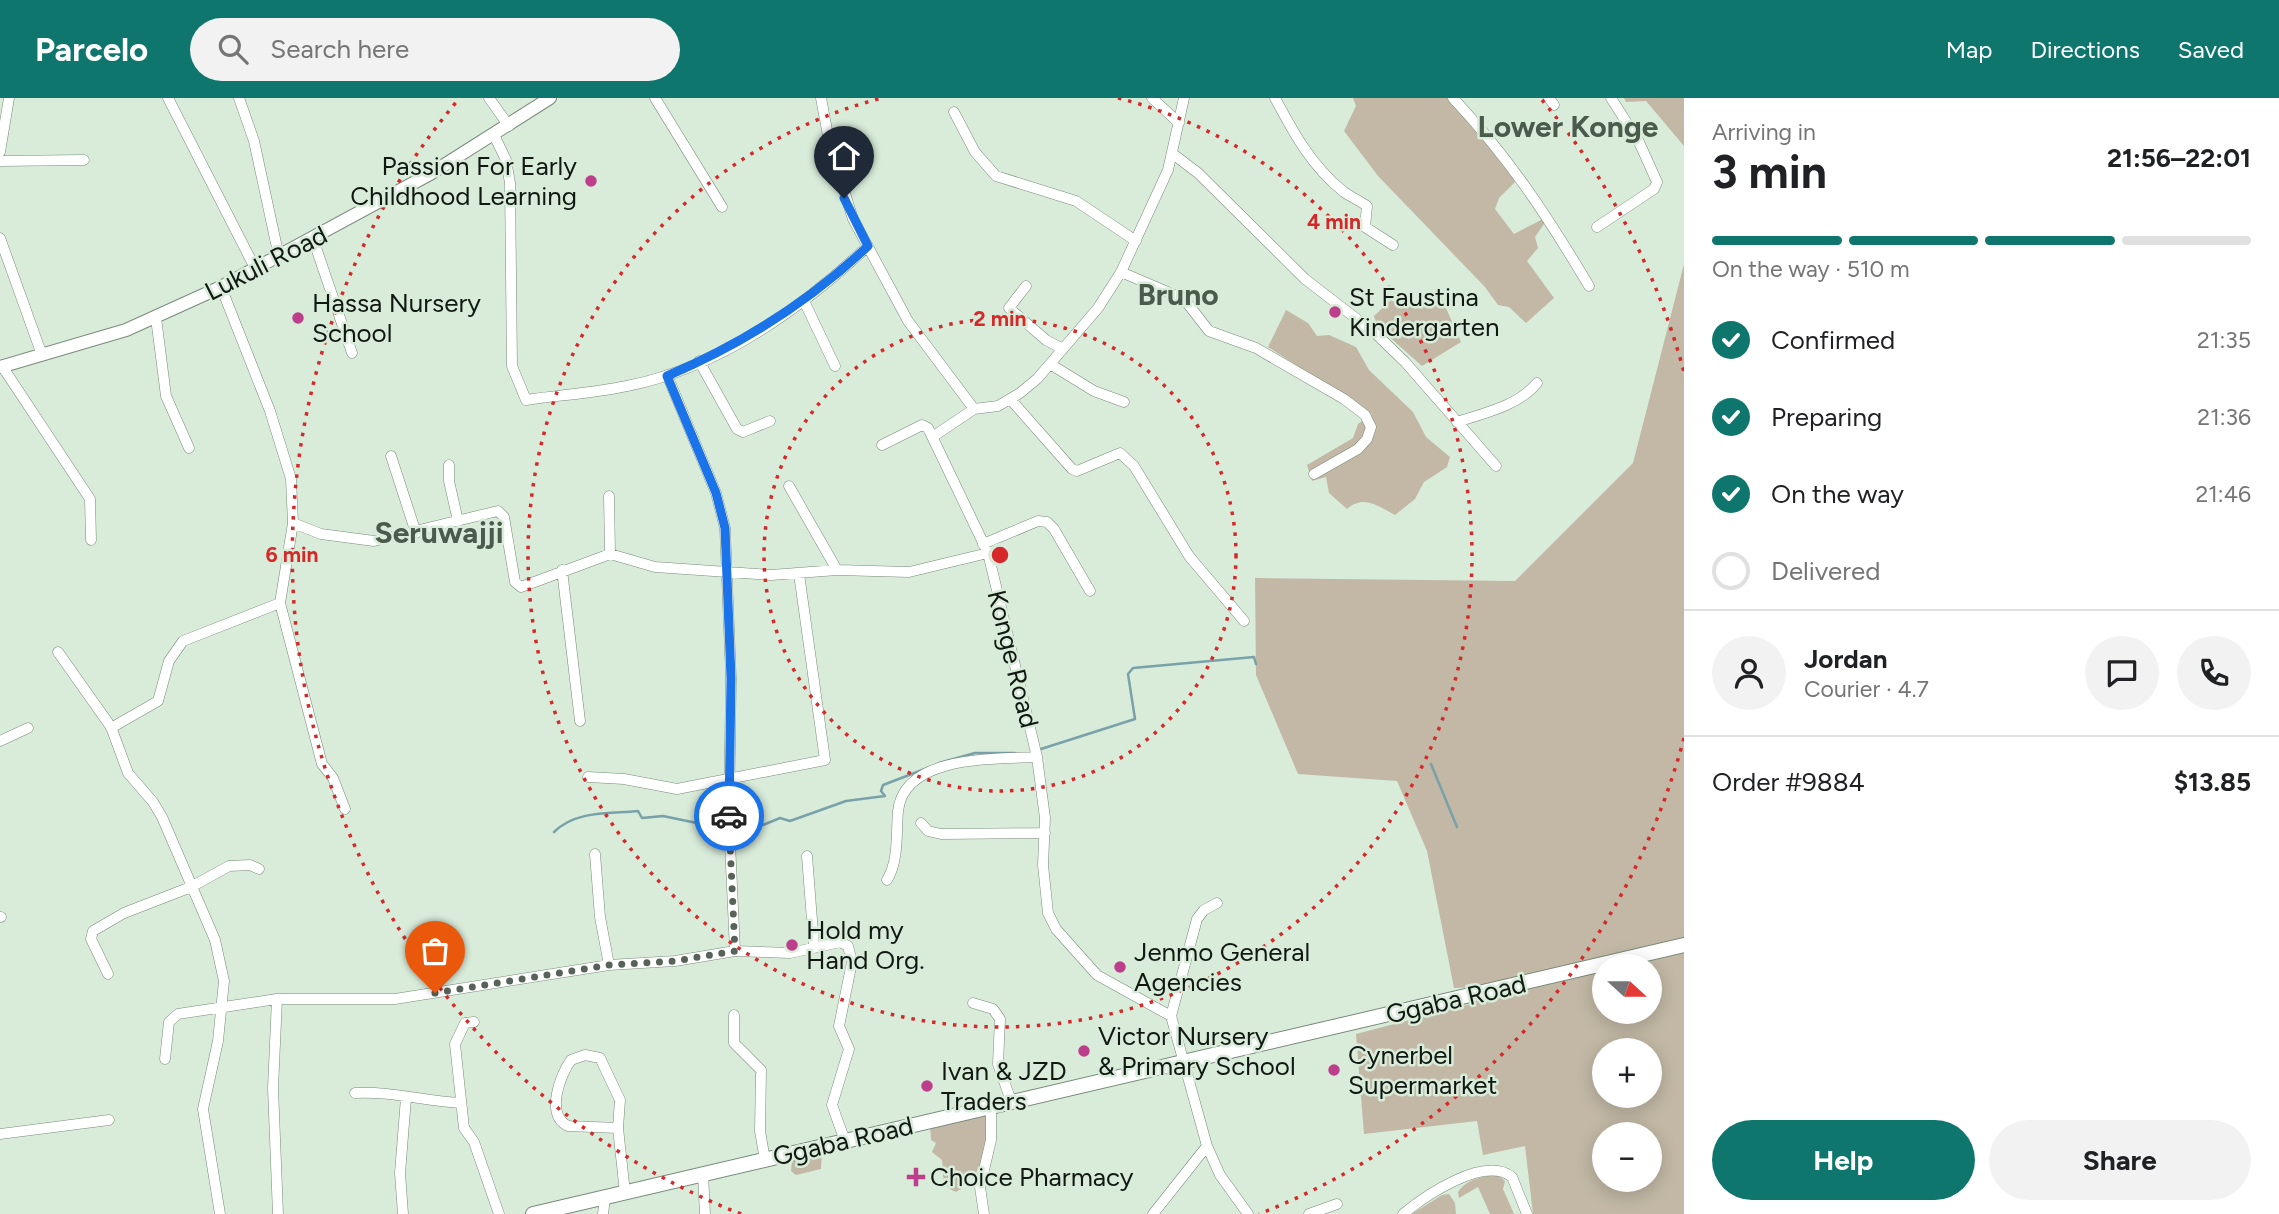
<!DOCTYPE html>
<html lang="en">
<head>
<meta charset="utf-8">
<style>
  body { margin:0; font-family:Figtree,sans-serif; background:#f2f2f2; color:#202124; height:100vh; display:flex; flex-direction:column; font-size:26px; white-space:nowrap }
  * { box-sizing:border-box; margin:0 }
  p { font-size:23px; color:#757577 }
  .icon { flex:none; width:38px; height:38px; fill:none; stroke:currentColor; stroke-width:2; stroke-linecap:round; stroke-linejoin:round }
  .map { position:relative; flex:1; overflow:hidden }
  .sheet { display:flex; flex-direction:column; background:#fff; width:595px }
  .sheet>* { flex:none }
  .needle { width:46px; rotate:111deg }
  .tools { position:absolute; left:1592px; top:856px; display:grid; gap:14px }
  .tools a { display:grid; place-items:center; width:70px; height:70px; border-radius:50%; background:#fff; box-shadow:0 4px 18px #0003; font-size:35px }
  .pin { position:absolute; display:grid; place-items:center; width:60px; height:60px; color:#fff; margin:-72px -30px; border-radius:50% 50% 50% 0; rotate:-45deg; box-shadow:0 0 7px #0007 }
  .pin .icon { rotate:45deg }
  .courier { position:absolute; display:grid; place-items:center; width:70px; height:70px; margin:-35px; border:5px solid #1a73e8; border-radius:50%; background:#fff; color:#222; box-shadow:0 2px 9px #0007 }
  .headline em { font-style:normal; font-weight:700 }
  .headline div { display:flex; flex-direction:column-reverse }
  .headline { display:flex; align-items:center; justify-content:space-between; height:119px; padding:0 28px }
  h1 { font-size:46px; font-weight:700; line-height:52px }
  .bar { display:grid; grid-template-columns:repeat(4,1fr); gap:10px 7px; align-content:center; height:84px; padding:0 28px }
  .bar i { height:9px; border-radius:5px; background:#e0e0e0 }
  .bar .on { background:#0f766e }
  .bar p { grid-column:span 4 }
  .line { display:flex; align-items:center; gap:18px; padding:0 28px; border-top:2px solid #e0e0e0 }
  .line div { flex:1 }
  .round { display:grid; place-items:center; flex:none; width:74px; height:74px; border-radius:37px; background:#f2f2f2 }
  ol { padding:0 28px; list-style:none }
  li { display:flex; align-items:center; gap:21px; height:77px }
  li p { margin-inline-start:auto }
  li .icon { padding:7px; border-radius:50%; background:#0f766e; color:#fff; stroke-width:4 }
  li:last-child { color:#757577 }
  li i { width:38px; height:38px; border:4px solid #e0e0e0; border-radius:50% }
  .primary-button { display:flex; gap:14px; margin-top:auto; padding:14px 28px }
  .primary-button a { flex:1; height:80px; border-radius:42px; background:#0f766e; color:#fff; font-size:28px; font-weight:700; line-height:80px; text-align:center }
  .primary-button a+a { background:#f2f2f2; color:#202124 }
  header { display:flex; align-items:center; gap:42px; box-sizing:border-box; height:98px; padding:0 35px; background:#0f766e; color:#fff }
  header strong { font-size:33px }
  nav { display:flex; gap:38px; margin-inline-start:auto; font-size:24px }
  .search { width:490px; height:63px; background:#f2f2f2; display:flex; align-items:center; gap:18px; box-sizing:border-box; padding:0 24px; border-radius:38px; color:#757577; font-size:26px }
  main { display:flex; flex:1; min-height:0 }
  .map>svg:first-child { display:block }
  .green { fill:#c2b8a5; fill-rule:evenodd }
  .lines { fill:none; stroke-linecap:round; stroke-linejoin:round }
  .stream { stroke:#78a1a9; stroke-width:2.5 }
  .minor-casing { stroke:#788a79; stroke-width:11 }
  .tertiary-casing { stroke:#788a79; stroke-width:14 }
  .secondary-casing { stroke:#788a79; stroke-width:16 }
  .minor { stroke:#fff; stroke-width:10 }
  .tertiary { stroke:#fff; stroke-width:12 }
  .secondary { stroke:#fff; stroke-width:14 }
  .done { stroke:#576258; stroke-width:7; stroke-dasharray:0 12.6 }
  .route { stroke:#1a73e8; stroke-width:9 }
  .ring { fill:none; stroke:#d62828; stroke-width:3.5; stroke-dasharray:3.5 7 }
  .poi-dot { fill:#bd3f8c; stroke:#d9ecda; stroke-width:2.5 }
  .labels { text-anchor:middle; stroke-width:5; stroke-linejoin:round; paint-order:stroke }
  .poi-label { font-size:26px; fill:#111812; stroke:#d9ecda; text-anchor:start }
  .street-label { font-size:26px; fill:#111812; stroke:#d9ecda }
  .quarter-label { font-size:30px; font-weight:bold; fill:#4a5a4b; stroke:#d9ecda }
  .centre { fill:#d62828; stroke:#d9ecda; stroke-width:3.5 }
  .ring-label { font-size:21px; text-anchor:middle; font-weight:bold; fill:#d62828; stroke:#d9ecda; stroke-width:5; stroke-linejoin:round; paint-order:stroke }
</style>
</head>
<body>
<header>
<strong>Parcelo</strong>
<div class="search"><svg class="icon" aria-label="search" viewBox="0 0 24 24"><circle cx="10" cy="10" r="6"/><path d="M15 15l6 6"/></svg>Search here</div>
<nav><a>Map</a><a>Directions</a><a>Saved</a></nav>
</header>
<main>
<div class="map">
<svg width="1684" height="1116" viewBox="0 0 1684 1116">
  <rect width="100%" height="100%" fill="#d9ecda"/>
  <path class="green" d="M 1353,0 L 1447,0 L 1477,30 L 1516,83 L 1499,100 L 1495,111 L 1514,136 L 1543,121 L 1544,126 L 1535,139 L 1538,150 L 1527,163 L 1554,200 L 1526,225 L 1509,209 L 1498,207 L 1485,189 L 1378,78 L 1344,33 L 1356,8 Z
    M 1624,0 L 1684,0 L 1684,48 L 1646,3 L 1626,4 Z
    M 1684,166 L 1684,1116 L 1533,1116 L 1525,1048 L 1483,1057 L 1477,1023 L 1364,1036 L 1356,936 L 1543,887 L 1454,890 L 1427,753 L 1397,683 L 1298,676 L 1256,577 L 1255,480 L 1515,483 L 1633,365 ZM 1605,868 L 1650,868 L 1650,914 L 1605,914 ZM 1605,952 L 1650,952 L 1650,998 L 1605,998 ZM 1605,1036 L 1650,1036 L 1650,1082 L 1605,1082 Z
    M 1438,192 L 1461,244 L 1422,268 L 1377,228 L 1374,218 L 1391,202 L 1404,209 Z
    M 1286,212 L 1308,225 L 1317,238 L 1329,237 L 1356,249 L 1369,272 L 1413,314 L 1426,339 L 1450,359 L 1447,369 L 1424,384 L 1415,401 L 1395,417 C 1378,408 1364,396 1347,411 L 1329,395 L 1326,379 L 1312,383 L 1307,367 L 1353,340 L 1358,326 L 1372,316 L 1268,249 Z
    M 986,1012 C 988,1038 990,1075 961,1084 L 961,1091 L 956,1094 C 940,1088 944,1076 942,1062 L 932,1054 L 936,1045 L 931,1042 L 930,1025 Z
    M 822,1053 L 821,1071 L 796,1077 L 791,1073 L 792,1062 Z
    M 1498,1077 L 1505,1083 L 1503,1091 L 1514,1116 L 1490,1116 L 1478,1089 L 1459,1100 L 1458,1094 C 1467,1081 1482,1078 1498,1077 Z
    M 1449,1096 L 1455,1105 L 1456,1116 L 1412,1116 L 1442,1097 Z"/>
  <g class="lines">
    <path class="stream" d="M 1041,651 L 1135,621 L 1128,576 L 1133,570 L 1254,559 L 1256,566
      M 939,665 L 975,655 L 1015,655
      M 1431,666 L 1457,729
      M 726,730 L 742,726 L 763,727 L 780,720 L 790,723 L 846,703 L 885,698 L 881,693 L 883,687 L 930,669
      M 554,734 C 576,712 610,716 638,713 L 642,720 L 663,718 L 716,729"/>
    <g class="minor-casing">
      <path id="minor" d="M 168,0 L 255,170
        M 239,0 L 254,43 L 279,159
        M 489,0 L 509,28
        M 655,0 L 722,109
        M 821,0 L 830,48 L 853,121 L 908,223 L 974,311
        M 1152,0 L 1179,25
        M 1275,0 C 1293,34 1312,69 1344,94 C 1351,99 1360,103 1367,108 L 1365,129 L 1393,147
        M 1453,0 C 1510,61 1546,116 1589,188
        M 1549,0 L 1554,7
        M 954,14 L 975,54 L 996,78 L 1076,103 L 1136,143
        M 494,37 L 506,62 L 510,85 L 512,268 L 526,302 C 560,297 594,295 627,288 C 718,270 802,210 868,148
        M 0,54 L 9,0
        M 1173,56 L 1198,75 L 1305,181 L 1375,235 L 1405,264 L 1496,368
        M 0,63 L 84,62
        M 1597,129 L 1654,91 L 1657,84 L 1639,44 L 1611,0
        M 0,140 L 42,257
        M 313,141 L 352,255
        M 1121,174 L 1184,201 L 1209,233 L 1256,250 L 1344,301 L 1365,317 L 1371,329 L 1367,341 L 1358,351 L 1314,376
        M 1026,188 L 1009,210 L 1046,242 L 1063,251
        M 221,189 L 270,313 L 291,381 L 293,425 L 280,505 L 322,666 L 333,680 L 345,711
        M 804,203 L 835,268
        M 156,220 L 166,298 L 189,350
        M 699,263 L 737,331 L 743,334 L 770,323
        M 1050,266 L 1094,293 L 1124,304
        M 2,268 L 90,401 L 91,442
        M 667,277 L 716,395 L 725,430 L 731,580 L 729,719 L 719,733 L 730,745 L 735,853
        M 1011,302 L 1072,371 L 1077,373 L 1120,355 L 1134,368 L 1189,458 L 1244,523
        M 1457,324 C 1485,315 1518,308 1537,285
        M 934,338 L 974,311 L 998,308 L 1020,295 L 1037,281 L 1098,210 L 1121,174 L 1168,72 L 1184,0
        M 882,347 L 922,327 L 928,330 L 988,455 L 1037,659 L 1045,720 L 1043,767 L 1048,815 L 1056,831 L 1097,877 L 1171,918 L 1207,1048 L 1220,1077 L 1248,1116
        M 391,358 L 416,435
        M 449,367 L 449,383 L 458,423
        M 789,388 L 837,472
        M 609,398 L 610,456
        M 293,425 L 321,436 L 374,443 L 498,413 L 504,419 L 515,484 L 521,489 L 610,456 L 655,469 L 771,477 L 837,472 L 909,474 L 988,455
        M 983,446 L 1038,423 L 1047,424 L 1054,431 L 1090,493
        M 562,472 L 580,623
        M 58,554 L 111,629 L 128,675 L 153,704 L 162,719 L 215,842 L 224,883 L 218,943 L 203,1011 L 220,1116
        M 111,630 L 158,603 L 169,563 L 183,543 L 280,505
        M 0,643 L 28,630
        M 588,679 L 624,681 L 677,691 L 825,662 L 799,476
        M 921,725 L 928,733 L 941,736 L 1045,735
        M 595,756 L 600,819 L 609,867
        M 807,758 L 814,848
        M 887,782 C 899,762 896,736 898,713 C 904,657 995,661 1037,659
        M 0,819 L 1,819
        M 108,876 L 91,841 L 93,833 L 124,815 L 191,789 L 229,768 L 250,767 L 259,771
        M 277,901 L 273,990 L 278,1116
        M 973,905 L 993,911 L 1000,921 L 998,966 L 1011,1003
        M 734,917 L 734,945 L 761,972 L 760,1033 L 765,1062
        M 1171,918 L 1197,821 L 1204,812 L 1217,805
        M 474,924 L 465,925 L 455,946 L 464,1030 L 474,1044 L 499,1116
        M 165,961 L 169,924 L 178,916 L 277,901 L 395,901 L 609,867 L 675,863 L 735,853 L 790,855 L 840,844 L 848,848 L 852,864 L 839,928 L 849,951 L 832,1007 L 845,1043
        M 355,995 C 391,993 424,1003 461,1005
        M 618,1030 L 568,1028 C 545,1017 560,977 571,962 L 585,957 L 600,960 L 620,1002 L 618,1030 L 625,1095
        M 0,1036 L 109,1022
        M 703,1076 L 705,1116
        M 403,1116 L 400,1075 L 406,1000
        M 603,1116 L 605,1100
        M 984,1116 L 980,1089 L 991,1042 L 991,1008
        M 1153,1116 L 1207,1048
        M 1309,1116 L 1337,1106
        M 1403,1116 C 1425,1098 1484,1057 1512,1079 L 1527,1116"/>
    </g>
    <g class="tertiary-casing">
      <path id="tertiary" d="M 0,269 L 126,232 L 221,189 L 430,76 L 550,0"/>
    </g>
    <g class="secondary-casing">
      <path id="secondary" d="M 533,1116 L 1684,847"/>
    </g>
    <use href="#minor" class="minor"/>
    <use href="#tertiary" class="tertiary"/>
    <use href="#secondary" class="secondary"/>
  </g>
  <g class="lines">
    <path class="done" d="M 435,895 L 609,867 L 675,863 L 735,853 L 730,745 L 719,733 L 729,718"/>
    <path class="route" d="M 729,718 L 731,580 L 725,430 L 716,395 L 667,278 C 742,246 809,204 868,148 L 844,100"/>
  </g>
  <g class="ring">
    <circle cx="1000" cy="457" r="236"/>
    <path d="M1118 0A472 472 0 1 1 882 0"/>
    <path d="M1684 640A708 708 0 0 1 1259 1116M741 1116A708 708 0 0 1 458 2M1542 2A708 708 0 0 1 1684 274"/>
  </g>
  <g class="poi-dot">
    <circle cx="591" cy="83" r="7"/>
    <circle cx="1335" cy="214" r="7"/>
    <circle cx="298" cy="220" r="7"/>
    <circle cx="792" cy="847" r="7"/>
    <circle cx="1120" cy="869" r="7"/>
    <circle cx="1084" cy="953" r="7"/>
    <circle cx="1334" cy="972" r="7"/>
    <circle cx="927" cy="988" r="7"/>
    <path d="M912.5 1068.5h7v7h7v7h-7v7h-7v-7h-7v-7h7z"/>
  </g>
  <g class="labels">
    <g class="poi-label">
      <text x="577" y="77" text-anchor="end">Passion For Early<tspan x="577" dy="30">Childhood Learning</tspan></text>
      <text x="1349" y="208">St Faustina<tspan x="1349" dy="30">Kindergarten</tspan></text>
      <text x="312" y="214">Hassa Nursery<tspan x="312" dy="30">School</tspan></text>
      <text x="806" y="841">Hold my<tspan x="806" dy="30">Hand Org.</tspan></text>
      <text x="1134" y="863">Jenmo General<tspan x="1134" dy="30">Agencies</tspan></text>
      <text x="1098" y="947">Victor Nursery<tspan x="1098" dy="30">&amp; Primary School</tspan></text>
      <text x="1348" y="966">Cynerbel<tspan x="1348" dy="30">Supermarket</tspan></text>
      <text x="941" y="982">Ivan &amp; JZD<tspan x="941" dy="30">Traders</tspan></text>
      <text x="930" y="1088">Choice Pharmacy</text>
    </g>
    <g class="street-label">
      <text transform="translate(266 165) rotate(-27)" y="9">Lukuli Road</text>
      <text transform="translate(1013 561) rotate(76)" y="9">Konge Road</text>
      <text transform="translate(1456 901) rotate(-13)" y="9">Ggaba Road</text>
      <text transform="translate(843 1043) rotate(-13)" y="9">Ggaba Road</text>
    </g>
    <g class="quarter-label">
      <text x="1568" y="39">Lower Konge</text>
      <text x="1178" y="207">Bruno</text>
      <text x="439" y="445">Seruwajji</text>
    </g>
  </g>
  <circle cx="1000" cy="457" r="10" class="centre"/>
  <g class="ring-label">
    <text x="1334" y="131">4 min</text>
    <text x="1000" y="228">2 min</text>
    <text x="292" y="464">6 min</text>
  </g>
</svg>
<div class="tools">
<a><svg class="needle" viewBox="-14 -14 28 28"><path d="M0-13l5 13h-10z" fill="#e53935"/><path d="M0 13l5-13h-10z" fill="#757577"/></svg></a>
<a>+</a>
<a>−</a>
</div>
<div class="pin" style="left:435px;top:895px;background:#ea580c"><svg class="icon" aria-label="bag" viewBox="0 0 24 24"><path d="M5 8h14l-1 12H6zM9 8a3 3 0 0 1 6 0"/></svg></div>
<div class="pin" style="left:844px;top:100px;background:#1f2937"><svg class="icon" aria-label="home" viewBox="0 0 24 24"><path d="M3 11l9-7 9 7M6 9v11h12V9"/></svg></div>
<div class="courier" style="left:729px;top:718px"><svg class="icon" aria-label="car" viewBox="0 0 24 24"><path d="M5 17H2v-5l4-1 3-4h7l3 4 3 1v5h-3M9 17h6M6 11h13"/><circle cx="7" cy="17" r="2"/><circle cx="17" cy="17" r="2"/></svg></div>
</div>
<section class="sheet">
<div class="headline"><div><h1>3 min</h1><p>Arriving in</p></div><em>21:56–22:01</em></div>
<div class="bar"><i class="on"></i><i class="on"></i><i class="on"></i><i></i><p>On the way · 510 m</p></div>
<ol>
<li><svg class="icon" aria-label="check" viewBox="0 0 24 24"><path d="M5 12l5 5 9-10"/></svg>Confirmed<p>21:35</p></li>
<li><svg class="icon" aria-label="check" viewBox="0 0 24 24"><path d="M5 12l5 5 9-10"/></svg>Preparing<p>21:36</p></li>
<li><svg class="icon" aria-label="check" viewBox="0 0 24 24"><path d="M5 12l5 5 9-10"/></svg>On the way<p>21:46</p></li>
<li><i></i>Delivered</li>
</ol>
<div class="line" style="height:126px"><a class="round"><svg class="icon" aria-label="person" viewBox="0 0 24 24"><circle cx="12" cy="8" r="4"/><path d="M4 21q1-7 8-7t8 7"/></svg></a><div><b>Jordan</b><p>Courier · 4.7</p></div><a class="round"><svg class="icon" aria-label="chat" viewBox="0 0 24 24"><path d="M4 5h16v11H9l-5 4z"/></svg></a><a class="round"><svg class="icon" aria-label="phone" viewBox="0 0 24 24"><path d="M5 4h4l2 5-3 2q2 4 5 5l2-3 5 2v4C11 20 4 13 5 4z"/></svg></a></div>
<div class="line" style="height:91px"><div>Order #9884</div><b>$13.85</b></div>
<div class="primary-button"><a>Help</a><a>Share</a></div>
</section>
</main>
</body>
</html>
